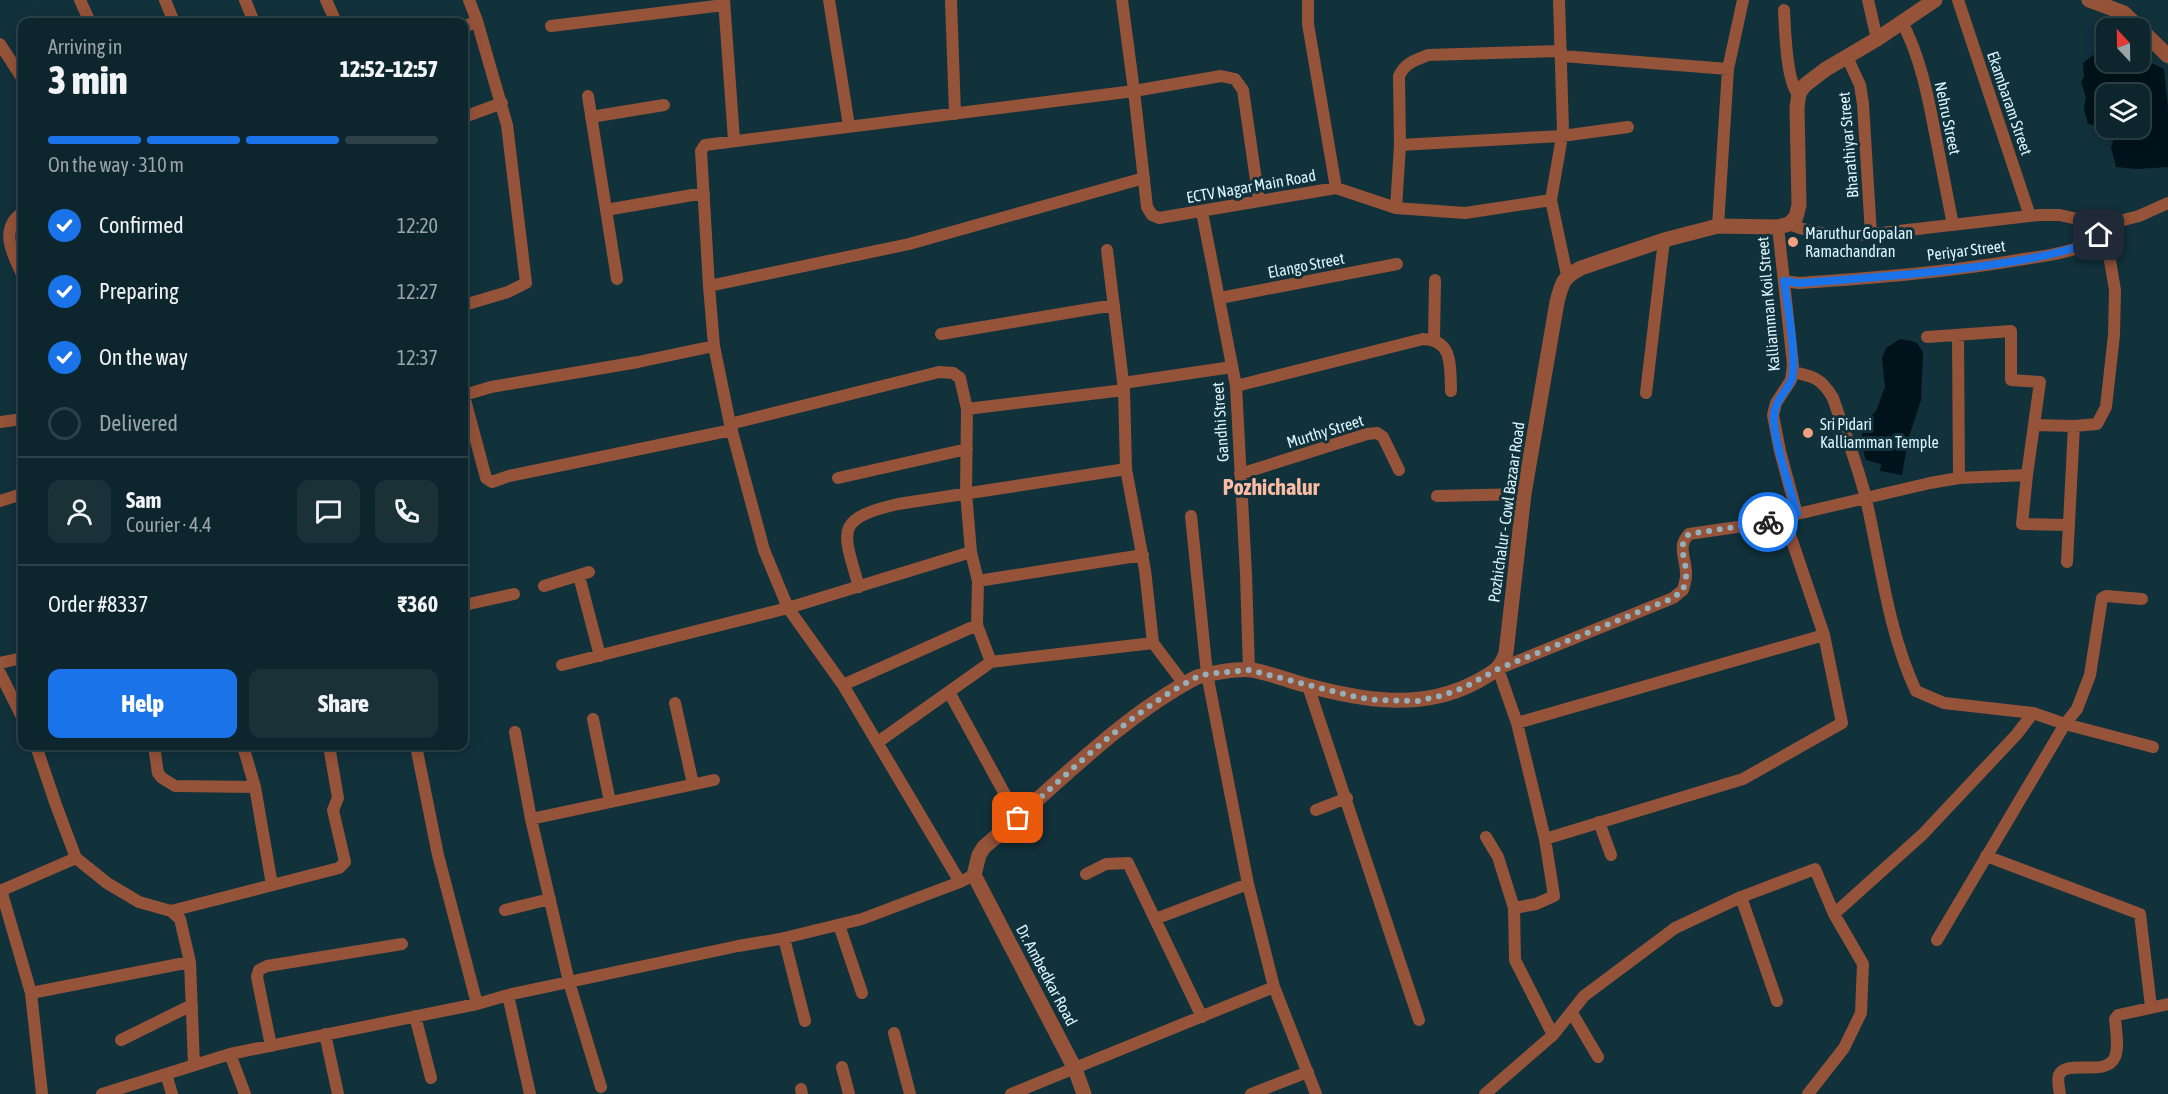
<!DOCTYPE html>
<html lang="en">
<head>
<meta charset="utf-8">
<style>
  body { margin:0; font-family:"Asap Condensed",sans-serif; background:#1b3138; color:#f1f3f6; height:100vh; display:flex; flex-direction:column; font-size:22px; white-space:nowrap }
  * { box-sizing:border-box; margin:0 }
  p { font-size:20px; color:#9aa5a9 }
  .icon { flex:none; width:33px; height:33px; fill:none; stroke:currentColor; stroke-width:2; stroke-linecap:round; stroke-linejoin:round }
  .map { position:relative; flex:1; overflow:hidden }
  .side { position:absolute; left:18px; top:18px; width:450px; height:732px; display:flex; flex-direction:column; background:#0d252c; border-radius:12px; box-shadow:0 3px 15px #0003,0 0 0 2px #2d4248 }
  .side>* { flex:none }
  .needle { width:39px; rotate:338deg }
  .buttons { position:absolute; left:2096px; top:18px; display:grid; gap:12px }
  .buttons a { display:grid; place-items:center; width:54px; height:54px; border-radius:12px; background:#0d252c; box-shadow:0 3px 15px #0003,0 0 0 2px #2d4248; font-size:30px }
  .pin { position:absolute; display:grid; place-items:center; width:51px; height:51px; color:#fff; margin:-26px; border-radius:12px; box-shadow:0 3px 9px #0006 }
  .courier { position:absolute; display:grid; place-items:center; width:60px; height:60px; margin:-30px; border:4px solid #1a73e8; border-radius:50%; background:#fff; color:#222; box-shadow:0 2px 8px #0007 }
  .headline em { font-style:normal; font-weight:800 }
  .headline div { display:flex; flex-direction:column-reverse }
  .headline { display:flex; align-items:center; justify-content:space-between; height:102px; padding:0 30px }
  h1 { font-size:39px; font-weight:800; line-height:45px }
  .bar { display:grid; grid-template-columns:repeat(4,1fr); gap:9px 6px; align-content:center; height:72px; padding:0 30px }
  .bar i { height:8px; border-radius:4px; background:#2d4248 }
  .bar .selected { background:#1a73e8 }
  .bar p { grid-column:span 4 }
  .line { display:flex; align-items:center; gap:15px; padding:0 30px; border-top:2px solid #2d4248 }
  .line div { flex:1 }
  .round { display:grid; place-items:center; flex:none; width:63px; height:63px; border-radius:12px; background:#1b3138 }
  ol { padding:0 30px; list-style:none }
  li { display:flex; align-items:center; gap:18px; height:66px }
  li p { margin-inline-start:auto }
  li .icon { padding:6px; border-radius:50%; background:#1a73e8; color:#fff; stroke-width:4 }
  li:last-child { color:#9aa5a9 }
  li i { width:33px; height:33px; border:3px solid #2d4248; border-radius:50% }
  .primary-button { display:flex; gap:12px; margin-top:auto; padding:12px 30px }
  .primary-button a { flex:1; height:69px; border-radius:12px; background:#1a73e8; color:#fff; font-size:24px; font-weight:800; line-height:69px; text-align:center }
  .primary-button a+a { background:#1b3138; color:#f1f3f6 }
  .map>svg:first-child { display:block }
  .water { fill:#01131a; fill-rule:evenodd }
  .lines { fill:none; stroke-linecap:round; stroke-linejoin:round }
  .minor { stroke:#955339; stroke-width:12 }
  .tertiary { stroke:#955339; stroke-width:15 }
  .done { stroke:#94b0ba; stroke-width:6; stroke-dasharray:0 10.8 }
  .route { stroke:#1a73e8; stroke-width:8 }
  .poi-dot { fill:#f2a080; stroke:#11313b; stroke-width:2 }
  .labels { text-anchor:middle; stroke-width:6; stroke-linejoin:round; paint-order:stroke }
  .street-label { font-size:16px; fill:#daf5ff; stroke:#11313b }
  .poi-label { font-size:16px; fill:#daf5ff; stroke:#11313b; text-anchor:start }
  .district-label { font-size:22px; font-weight:bold; fill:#fbbca4; stroke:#11313b }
</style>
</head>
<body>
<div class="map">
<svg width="2168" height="1094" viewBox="0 0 2168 1094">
  <rect width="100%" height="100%" fill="#11313b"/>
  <path class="water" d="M 2106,52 L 2106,62 L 2139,62 L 2139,57 L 2164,69 L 2168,108 L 2168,167 L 2137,169 L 2116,167 L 2111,147 L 2114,139 L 2102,126 L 2088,124 L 2084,109 L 2086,97 L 2081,82 L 2084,77 L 2083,63 L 2093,55 ZM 2106,94 L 2139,94 L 2139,128 L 2106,128 Z
    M 1900,339 L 1916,342 L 1923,352 L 1921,400 L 1908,440 L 1902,475 L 1880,471 L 1881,464 L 1866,460 L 1861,444 L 1863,425 L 1876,411 L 1885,387 L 1882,358 L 1886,348 Z"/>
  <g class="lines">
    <path class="minor" d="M 80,0 L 90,22
      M 165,0 L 174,22
      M 245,0 L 254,22
      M 326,0 L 336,22
      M 724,0 L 734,140
      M 829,0 L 849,126
      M 951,0 L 955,114
      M 1122,0 L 1134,91 L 1221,76 L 1235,79 L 1243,90 L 1259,201
      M 1308,0 L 1308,24 L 1336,188
      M 1559,0 L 1563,131 L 1551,200 L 1567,275
      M 1868,0 L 1877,39
      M 1958,0 L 2030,216
      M 1784,10 C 1785,28 1786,83 1799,95
      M 1902,22 C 1920,56 1928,96 1935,133 C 1941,164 1947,194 1953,225
      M 551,26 L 724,5
      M 464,27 L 477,21 L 469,0
      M 0,44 L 22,78
      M 1562,56 L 1728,69
      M 1847,57 L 1860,85 L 1863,104 L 1871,234
      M 588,96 L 617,279
      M 464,117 L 502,103
      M 591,117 L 664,105
      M 1400,145 L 1562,136 L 1628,127
      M 1396,208 L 1400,145 L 1399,76 C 1405,63 1415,60 1428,55 L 1561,51
      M 606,210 L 704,193
      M 1202,212 L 1236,386 L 1246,574 L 1249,670
      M 22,213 C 0,228 11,252 22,274
      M 1789,224 C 1832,243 1880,233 1925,228 C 1963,224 2001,219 2039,215 L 2060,215 L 2098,224 L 2112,223 L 2139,216 L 2168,203
      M 1718,226 L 1728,69 L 1743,0
      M 1778,227 L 1793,365 L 1791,380 L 1776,403 L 1773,415 L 1780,451 L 1797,514
      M 1107,250 L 1124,390 L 1126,469 L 1145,570 L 1153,643 L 1184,684
      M 1784,281 L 1799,283 C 1874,278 1949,272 2024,259 C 2044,256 2078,252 2095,239 C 2099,236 2101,229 2103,223
      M 709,286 L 701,151 L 705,145 L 1134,91 L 1147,207 L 1152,215 L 1159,218 L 1336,188 L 1396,208 L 1465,213 L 1551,200
      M 1220,298 L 1397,264
      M 464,305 L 508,292 L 526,283 L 507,125 L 477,21
      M 941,334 L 1114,305
      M 1958,335 L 1959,478
      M 1434,339 L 1435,280
      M 1792,372 C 1814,376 1822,379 1833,398 C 1844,431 1858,465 1866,499 C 1881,564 1888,631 1916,691 L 1944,703 L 2033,713 L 2065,724 L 2153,747
      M 1123,383 L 1232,367
      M 1236,386 L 1423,339 C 1454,340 1450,367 1451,391
      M 1646,393 L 1664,240
      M 464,395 L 491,387 L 638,362 L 714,346
      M 464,396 L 486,478 L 492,482 L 509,476 L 732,430
      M 967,409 L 1124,390
      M 0,422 L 22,419
      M 730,424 L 939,372 L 953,373 L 960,378 L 967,409 L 966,493 L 971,552 L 978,581 L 977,625 L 991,662
      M 2034,425 L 2074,426 L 2097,424 L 2106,407 L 2114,335 L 2115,290 L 2104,225
      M 1240,474 L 1367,434 L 1377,433 L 1383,437 L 1399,470
      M 2027,475 L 2022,524 L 2068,525
      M 838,478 L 967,449
      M 1437,496 L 1524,494
      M 0,501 L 22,494
      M 1191,516 L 1207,674 L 1248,884 L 1274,987 L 1316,1094
      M 2067,562 L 2074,426
      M 579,576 L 600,656
      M 978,581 L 1143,555
      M 544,586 L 589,572
      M 859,587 C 843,531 833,519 898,504 L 1126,469
      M 464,605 L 514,594
      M 1824,635 L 1517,723 L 1498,669 L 1673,598 L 1683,590 C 1684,586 1686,580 1686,576 C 1687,559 1676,547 1689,534 L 1785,520 L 1797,514 L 1930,483 L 1959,478 L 2027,475 L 2040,382 L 2011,380 L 2011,331 L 1927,337
      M 0,663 L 22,658
      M 562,665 L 788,608 L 971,552
      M 0,673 L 22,717
      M 843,685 L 977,625
      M 1308,686 L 1419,1020
      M 949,692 L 1018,818
      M 675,703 L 693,784
      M 593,719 L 610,802
      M 515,732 L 531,819 L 569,982 L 601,1087
      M 878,742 L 991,662 L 1153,643
      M 36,746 L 56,805 L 76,858 L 107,883 L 139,902 L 171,911 L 180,919 L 190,962 L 194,1065
      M 154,746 L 158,773 L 162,778 L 175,786 L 255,787
      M 243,746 L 255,787 L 272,885
      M 416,746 L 438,855 L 477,1004
      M 1316,810 L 1347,798
      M 531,819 L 714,780
      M 1599,822 L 1611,855
      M 1486,837 L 1498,857 L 1514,908 L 1515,960 L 1553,1035
      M 1545,839 L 1743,779 L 1842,723 L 1824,635 L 1785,520
      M 1986,856 L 2140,914 L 2151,1007
      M 1086,874 L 1106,864 L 1128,863 L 1202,1017
      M 974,875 L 960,882 L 843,685 L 788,608 L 764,550 L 730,424 L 714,346 L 709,286 L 909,244 L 1144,178
      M 1,890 L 31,993 L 42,1094
      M 0,891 L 76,858
      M 1741,897 L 1777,1001
      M 1514,908 L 1536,904 L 1554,896 L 1545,839 L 1517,723
      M 505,910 L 550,899
      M 171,911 L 339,868 L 345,862 L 333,810 L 338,798 L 329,746
      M 1834,914 L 1923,834 L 2017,734 L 2033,713
      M 1155,919 L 1248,884
      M 839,925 L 862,993
      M 784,938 L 805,1021
      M 1937,940 L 2065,724 L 2077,709 L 2090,675 L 2102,598 L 2106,596 L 2142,599
      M 31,993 L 190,962
      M 508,995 L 530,1094
      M 1572,1013 L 1598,1057
      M 415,1016 L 431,1078
      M 894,1033 L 910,1094
      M 325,1034 L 338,1094
      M 121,1040 L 192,1005
      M 271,1046 L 257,977 L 259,970 L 267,966 L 402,944
      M 230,1054 L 245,1094
      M 842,1067 L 849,1094
      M 166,1074 L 172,1094
      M 801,1089 L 802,1094
      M 102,1094 L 230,1054 L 477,1004 L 508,995 L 738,946 L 780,939 L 862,919 L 960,882
      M 1011,1094 L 1274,987
      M 1251,1094 L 1308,1072
      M 1485,1094 L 1553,1035 L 1584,996 L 1675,928 L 1741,897 L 1815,869 L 1834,914 L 1863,964 L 1861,1013 L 1844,1048 L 1808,1094
      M 2060,1094 C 2059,1088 2057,1080 2059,1075 C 2067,1058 2106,1078 2115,1057 C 2119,1047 2116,1030 2115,1019 L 2118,1015 L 2168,1004"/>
    <path class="tertiary" d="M 2089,0 L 2124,13 L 2168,56
      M 1084,1094 L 1075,1069 L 974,875 L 979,855 L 984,847 C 1051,790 1120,717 1197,677 C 1211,673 1238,668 1252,670 C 1269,673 1287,680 1305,685 C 1361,700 1420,711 1474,683 C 1490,674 1500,671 1506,653 L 1524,494 L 1557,302 C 1562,283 1563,277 1581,268 L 1664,240 L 1718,226 L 1778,227 L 1789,224 L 1796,217 L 1799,205 L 1797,108 L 1799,93 L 1805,85 L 1826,69 L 1877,39 L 1935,0"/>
  </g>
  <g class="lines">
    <path class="done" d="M 1018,818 C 1074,768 1130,712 1197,677 L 1207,674 L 1249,670 L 1356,697 L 1376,700 L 1418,701 L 1444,695 L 1465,687 L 1498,669 L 1673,598 L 1683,590 C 1684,586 1686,580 1686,576 C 1687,559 1676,547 1689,534 L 1768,522"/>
    <path class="route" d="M 1768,522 L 1785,520 L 1797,514 C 1791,490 1772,436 1774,415 C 1775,399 1788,391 1792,378 C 1797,357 1787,304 1784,281 L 1799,283 C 1850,279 2070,266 2099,235"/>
  </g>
  <g class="poi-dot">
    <circle cx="1793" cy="242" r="6"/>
    <circle cx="1808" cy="433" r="6"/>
  </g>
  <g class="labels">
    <g class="street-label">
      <text transform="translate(2010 103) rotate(71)" y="6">Ekambaram Street</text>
      <text transform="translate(1948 118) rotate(78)" y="6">Nehru Street</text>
      <text transform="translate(1848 145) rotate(-95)" y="6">Bharathiyar Street</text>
      <text transform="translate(1251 186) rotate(-10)" y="6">ECTV Nagar Main Road</text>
      <text transform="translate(1966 250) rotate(-7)" y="6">Periyar Street</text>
      <text transform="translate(1306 265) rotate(-11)" y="6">Elango Street</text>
      <text transform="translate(1768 304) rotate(-95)" y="6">Kalliamman Koil Street</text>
      <text transform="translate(1220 422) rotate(-94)" y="6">Gandhi Street</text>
      <text transform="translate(1325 431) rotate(-17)" y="6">Murthy Street</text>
      <text transform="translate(1506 512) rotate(-82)" y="6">Pozhichalur - Cowl Bazaar Road</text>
      <text transform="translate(1047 975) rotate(62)" y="6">Dr. Ambedkar Road</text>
    </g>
    <g class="poi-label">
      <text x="1805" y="239">Maruthur Gopalan<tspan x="1805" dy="18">Ramachandran</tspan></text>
      <text x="1820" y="430">Sri Pidari<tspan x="1820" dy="18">Kalliamman Temple</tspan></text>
    </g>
    <g class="district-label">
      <text x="1271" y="495">Pozhichalur</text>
    </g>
  </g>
</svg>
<div class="buttons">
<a><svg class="needle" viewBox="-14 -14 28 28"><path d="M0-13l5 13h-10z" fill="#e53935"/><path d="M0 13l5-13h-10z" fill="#9aa5a9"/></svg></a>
<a><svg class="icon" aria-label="layers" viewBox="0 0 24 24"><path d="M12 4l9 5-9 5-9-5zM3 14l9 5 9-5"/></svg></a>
</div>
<div class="pin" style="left:1018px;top:818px;background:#ea580c"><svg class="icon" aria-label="bag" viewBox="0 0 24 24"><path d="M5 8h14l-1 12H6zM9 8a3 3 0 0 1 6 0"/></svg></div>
<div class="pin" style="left:2099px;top:235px;background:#1f2937"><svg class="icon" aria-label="home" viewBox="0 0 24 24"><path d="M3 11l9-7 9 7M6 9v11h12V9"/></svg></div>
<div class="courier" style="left:1768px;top:522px"><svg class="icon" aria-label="bike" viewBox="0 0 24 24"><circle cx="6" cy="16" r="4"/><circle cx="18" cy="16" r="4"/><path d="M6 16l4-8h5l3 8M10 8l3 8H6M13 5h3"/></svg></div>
<section class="side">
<div class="headline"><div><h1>3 min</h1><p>Arriving in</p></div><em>12:52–12:57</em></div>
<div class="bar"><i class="selected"></i><i class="selected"></i><i class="selected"></i><i></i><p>On the way · 310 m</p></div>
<ol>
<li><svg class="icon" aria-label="check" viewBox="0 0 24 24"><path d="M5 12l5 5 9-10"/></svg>Confirmed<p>12:20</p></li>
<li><svg class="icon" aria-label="check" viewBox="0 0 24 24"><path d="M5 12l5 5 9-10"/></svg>Preparing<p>12:27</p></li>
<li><svg class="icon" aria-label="check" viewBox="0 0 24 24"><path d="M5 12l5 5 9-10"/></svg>On the way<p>12:37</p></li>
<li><i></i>Delivered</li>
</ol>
<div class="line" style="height:108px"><a class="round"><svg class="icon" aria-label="person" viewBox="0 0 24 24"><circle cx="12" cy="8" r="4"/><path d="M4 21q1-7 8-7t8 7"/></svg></a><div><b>Sam</b><p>Courier · 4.4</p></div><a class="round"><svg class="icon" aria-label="chat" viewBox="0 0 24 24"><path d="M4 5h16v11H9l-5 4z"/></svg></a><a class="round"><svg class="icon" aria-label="phone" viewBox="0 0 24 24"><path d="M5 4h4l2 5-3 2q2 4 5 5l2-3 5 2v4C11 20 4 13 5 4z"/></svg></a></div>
<div class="line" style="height:78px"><div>Order #8337</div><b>₹360</b></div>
<div class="primary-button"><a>Help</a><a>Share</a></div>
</section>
</div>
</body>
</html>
